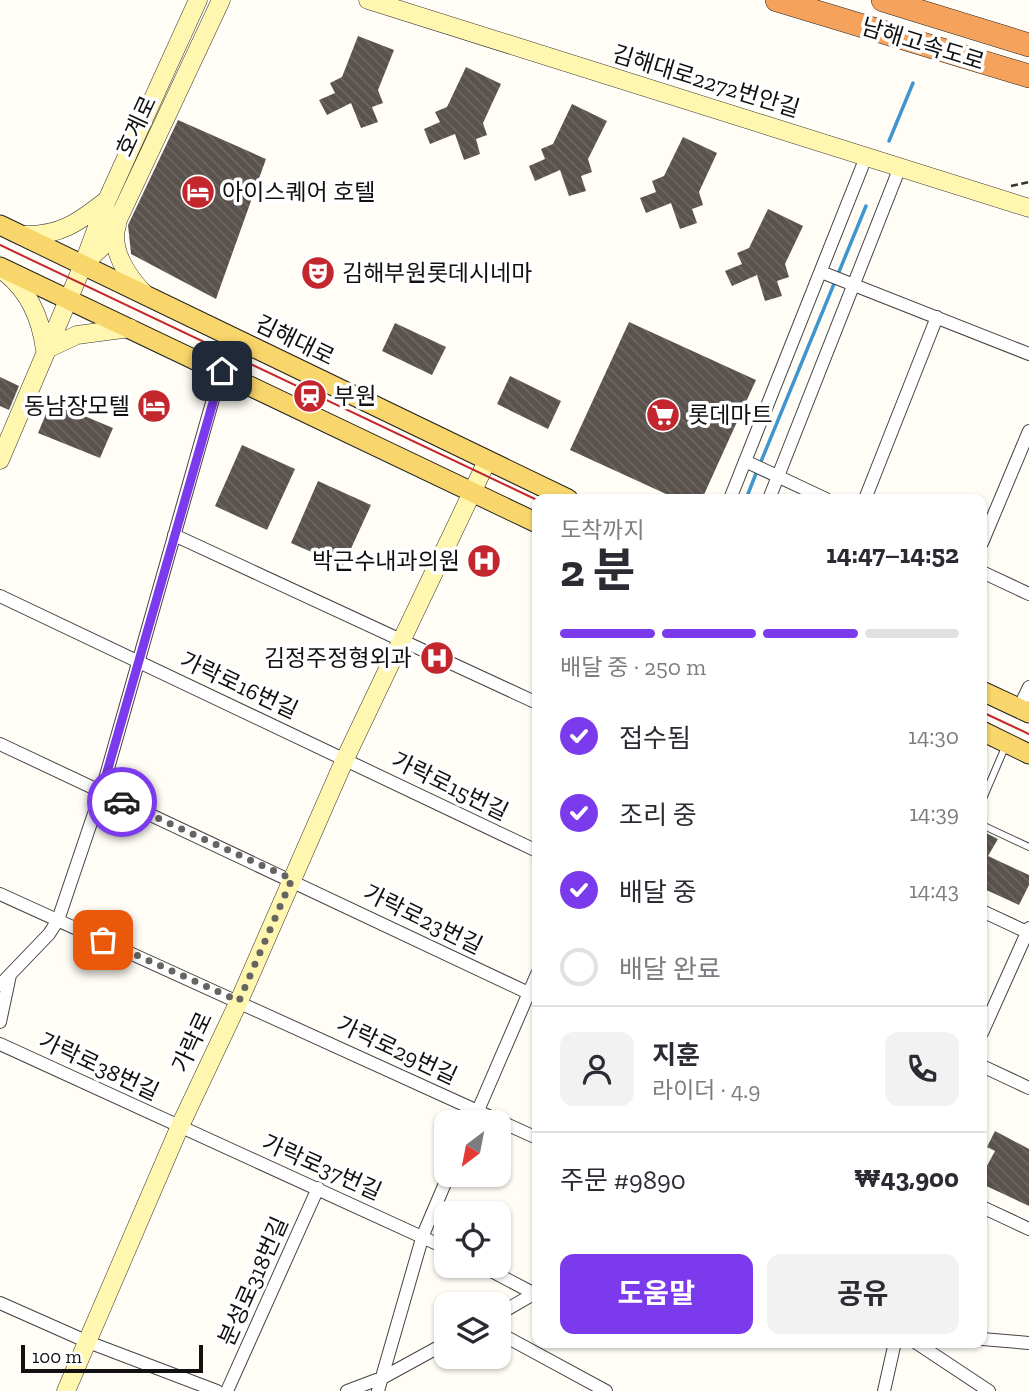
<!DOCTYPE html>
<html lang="ko">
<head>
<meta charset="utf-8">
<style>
  body { margin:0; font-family:"Zilla Slab","Noto Sans KR",serif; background:#f2f2f3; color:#2b2b33; height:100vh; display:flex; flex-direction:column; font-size:26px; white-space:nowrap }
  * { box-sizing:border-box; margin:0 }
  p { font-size:23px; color:#7c7c81 }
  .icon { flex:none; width:38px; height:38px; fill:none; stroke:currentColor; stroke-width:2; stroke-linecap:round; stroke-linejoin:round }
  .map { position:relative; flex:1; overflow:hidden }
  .sheet { position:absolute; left:532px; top:494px; width:455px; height:854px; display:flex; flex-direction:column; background:#fff; border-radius:14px; box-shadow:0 2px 5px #0004 }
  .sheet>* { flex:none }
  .needle { width:46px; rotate:212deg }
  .tools { position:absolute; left:434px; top:1110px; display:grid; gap:14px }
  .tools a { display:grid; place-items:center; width:77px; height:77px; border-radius:14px; background:#fff; box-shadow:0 2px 5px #0004; font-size:35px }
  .scale { position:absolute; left:21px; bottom:18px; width:182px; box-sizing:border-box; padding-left:7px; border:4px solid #111; border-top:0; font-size:19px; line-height:24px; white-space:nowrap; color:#111; -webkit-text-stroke:5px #fff; paint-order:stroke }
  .pin { position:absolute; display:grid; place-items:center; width:60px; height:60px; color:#fff; margin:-30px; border-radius:14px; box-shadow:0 4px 10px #0006 }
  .courier { position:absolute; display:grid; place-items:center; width:70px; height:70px; margin:-35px; border:5px solid #7c3aed; border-radius:50%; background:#fff; color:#222; box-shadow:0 2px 9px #0007 }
  .headline em { font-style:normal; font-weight:700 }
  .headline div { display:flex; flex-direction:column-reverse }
  .headline { display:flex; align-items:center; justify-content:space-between; height:119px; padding:0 28px }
  h1 { font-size:46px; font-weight:700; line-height:52px }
  .bar { display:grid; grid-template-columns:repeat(4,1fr); gap:10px 7px; align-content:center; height:84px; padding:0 28px }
  .bar i { height:9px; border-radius:5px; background:#e1e1e2 }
  .bar .active { background:#7c3aed }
  .bar p { grid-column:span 4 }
  .line { display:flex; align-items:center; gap:18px; padding:0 28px; border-top:2px solid #e1e1e2 }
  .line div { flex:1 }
  .round { display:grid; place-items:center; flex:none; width:74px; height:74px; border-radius:14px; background:#f2f2f3 }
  ol { padding:0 28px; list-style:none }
  li { display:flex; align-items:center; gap:21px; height:77px }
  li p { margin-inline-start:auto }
  li .icon { padding:7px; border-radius:50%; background:#7c3aed; color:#fff; stroke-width:4 }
  li:last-child { color:#7c7c81 }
  li i { width:38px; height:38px; border:4px solid #e1e1e2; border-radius:50% }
  .action { display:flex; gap:14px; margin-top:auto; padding:14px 28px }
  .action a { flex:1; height:80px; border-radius:14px; background:#7c3aed; color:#fff; font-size:28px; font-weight:700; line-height:80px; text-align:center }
  .action a+a { background:#f2f2f3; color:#2b2b33 }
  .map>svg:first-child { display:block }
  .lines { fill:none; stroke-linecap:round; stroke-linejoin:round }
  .stream { stroke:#3f96cf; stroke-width:3.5 }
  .building { fill:url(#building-back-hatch) }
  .lane-casing { stroke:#444; stroke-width:8 }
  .street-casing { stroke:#444; stroke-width:14 }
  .secondary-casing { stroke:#333; stroke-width:19 }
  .primary-casing { stroke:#222; stroke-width:21 }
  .highway-casing { stroke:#222; stroke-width:24 }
  .path { stroke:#333; stroke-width:2.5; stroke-dasharray:7 3.5; stroke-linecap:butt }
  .lane { stroke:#fff; stroke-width:6 }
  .street { stroke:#fff; stroke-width:12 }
  .secondary { stroke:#fff6b0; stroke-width:18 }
  .primary { stroke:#f9d66b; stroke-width:19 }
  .highway { stroke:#f5a25d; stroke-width:23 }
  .tram { stroke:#c4262e; stroke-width:2 }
  .done { stroke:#646461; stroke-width:7; stroke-dasharray:0 12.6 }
  .route { stroke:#7c3aed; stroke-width:9 }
  .labels { text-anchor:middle; stroke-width:7; stroke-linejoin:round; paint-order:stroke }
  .street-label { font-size:23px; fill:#111; stroke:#fff }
  .poi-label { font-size:23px; fill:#111; stroke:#fff; text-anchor:start }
</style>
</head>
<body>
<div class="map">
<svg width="1029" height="1391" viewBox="0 0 1029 1391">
  <defs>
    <pattern id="building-back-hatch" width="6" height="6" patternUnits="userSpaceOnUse" patternTransform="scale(1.75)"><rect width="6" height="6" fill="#5a524d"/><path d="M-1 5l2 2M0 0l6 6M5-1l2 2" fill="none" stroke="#6d6662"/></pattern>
  </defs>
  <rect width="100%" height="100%" fill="#fffdf5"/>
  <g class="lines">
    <path class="stream" d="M 889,141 L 913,83
      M 760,464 L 866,206
      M 746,499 L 757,471"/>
  </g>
  <path class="building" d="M 358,36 L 394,50 L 378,90 L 383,103 L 372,107 L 378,122 L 361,128 L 351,103 L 327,115 L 319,100 L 335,93 L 330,83 L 342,77 Z
    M 466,67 L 501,84 L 483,123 L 487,135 L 476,139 L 480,154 L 464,160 L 455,134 L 430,144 L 424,129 L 440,122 L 435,112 L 447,107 Z
    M 572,104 L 607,121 L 588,159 L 592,172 L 581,176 L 586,191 L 569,196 L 560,170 L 535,181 L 529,166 L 545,159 L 541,149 L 553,144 Z
    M 178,120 L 266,159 L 216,299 L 131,254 L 128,225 Z
    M 683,137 L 717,153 L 699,192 L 703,205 L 692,209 L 697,223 L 680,229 L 671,203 L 646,213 L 640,198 L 656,192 L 652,181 L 664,176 Z
    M 768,209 L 803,226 L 785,264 L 789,277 L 777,281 L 782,296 L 765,301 L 757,275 L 732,286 L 725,271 L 742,264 L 737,253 L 749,248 Z
    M 629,322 L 756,380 L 702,499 L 677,499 L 570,450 Z
    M 395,323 L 446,347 L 432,375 L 382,351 Z
    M 510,376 L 561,401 L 548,429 L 497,404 Z
    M 0,377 L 19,386 L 9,410 L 0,406 Z
    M 51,402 L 113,428 L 100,458 L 38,433 Z
    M 242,445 L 295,469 L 267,530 L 215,506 Z
    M 318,481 L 371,505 L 343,566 L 291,543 Z
    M 982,831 L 998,839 L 988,856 L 1029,875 L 1029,885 L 1019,905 L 982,888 Z
    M 995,1131 L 1029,1149 L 1029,1206 L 982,1184 L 982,1175 L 995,1151 L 987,1147 Z"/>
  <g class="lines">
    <g class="lane-casing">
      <path id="lane" d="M 982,801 L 1006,745
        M 982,825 L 1029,847"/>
    </g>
    <g class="street-casing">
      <path id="street" d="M 821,272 L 1029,354
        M 745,461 L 826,499
        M 730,499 L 866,157
        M 769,499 L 900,167
        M 865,499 L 937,317
        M 174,535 L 537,703
        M 982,543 L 1029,431
        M 982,572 L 1029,594
        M 0,596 L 537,851
        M 1019,708 L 1029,687
        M 0,744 L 537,997
        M 0,894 L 537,1138
        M 982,911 L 1029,933
        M 0,985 L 49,934 L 58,920 L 101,793 L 221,371
        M 0,1022 L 10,975
        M 982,1033 L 1029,928
        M 0,1044 L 446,1248
        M 982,1066 L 1029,1088
        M 473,1122 L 537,974
        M 982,1207 L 1029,1229
        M 480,1265 L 533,1293
        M 0,1303 L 88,1342 L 217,1391
        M 499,1314 L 537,1292
        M 499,1333 L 606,1391
        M 982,1339 L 1029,1343
        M 915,1342 L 989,1391
        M 227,1391 L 318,1188
        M 347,1391 L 384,1377 L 446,1343
        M 378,1391 L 423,1235 L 449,1174
        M 884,1391 L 895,1342"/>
    </g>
    <g class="secondary-casing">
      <path id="secondary" d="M 368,0 L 1029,208
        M 117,225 C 109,249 128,277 144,293
        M 24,235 C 60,236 79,222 107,200
        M 88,260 L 108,241 L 221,0
        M 3,271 C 30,291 41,319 45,350 L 77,335 L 130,328
        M 0,460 L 83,265 L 107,200 L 198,0
        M 66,1391 L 180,1126 L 239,1001 L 345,759 L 487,461"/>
    </g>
    <g class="primary-casing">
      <path id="primary" d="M 0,225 L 568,499
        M 0,267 L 537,523
        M 982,691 L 1029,713
        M 982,731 L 1029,754"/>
    </g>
    <g class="highway-casing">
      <path id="highway" d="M 777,0 L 1029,76
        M 883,0 L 1029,45"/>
    </g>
    <path class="path" d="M 1011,186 L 1029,182"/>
    <use href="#lane" class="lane"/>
    <use href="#street" class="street"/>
    <use href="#secondary" class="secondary"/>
    <use href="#primary" class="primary"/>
    <use href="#highway" class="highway"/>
    <path class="tram" d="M 0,245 L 537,500
      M 982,712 L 1029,734"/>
  </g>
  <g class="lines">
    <path class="done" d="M 103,940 L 239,1001 L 292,879 L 122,802"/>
    <path class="route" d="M 122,802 L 101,793 L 222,371"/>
  </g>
  <defs>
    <g id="hotel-disc" transform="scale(1.75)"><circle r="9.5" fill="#c4262e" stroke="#fff"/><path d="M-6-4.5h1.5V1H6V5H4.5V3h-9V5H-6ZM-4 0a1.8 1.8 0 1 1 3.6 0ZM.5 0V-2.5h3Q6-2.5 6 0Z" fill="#fff"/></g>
    <g id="theatre-disc" transform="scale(1.75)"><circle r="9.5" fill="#c4262e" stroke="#fff"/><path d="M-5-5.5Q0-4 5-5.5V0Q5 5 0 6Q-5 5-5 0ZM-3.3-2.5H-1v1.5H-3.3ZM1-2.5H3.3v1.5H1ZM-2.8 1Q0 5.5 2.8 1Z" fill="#fff"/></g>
    <g id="station-disc" transform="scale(1.75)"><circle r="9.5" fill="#c4262e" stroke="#fff"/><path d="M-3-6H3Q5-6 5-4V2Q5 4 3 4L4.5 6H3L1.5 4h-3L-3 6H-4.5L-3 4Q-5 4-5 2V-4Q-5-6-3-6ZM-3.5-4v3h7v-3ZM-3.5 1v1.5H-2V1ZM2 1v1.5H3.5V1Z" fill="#fff"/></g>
    <g id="supermarket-disc" transform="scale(1.75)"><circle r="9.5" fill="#c4262e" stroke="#fff"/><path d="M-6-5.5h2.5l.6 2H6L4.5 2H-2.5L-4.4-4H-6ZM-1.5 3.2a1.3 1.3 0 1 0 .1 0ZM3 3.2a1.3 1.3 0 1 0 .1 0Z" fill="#fff"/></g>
    <g id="hospital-disc" transform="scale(1.75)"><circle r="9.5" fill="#c4262e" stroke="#fff"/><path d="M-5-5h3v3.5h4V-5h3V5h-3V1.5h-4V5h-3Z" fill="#fff"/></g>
  </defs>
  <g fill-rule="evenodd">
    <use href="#hotel-disc" x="198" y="192"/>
    <use href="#theatre-disc" x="318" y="273"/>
    <use href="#station-disc" x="310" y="396"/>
    <use href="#hotel-disc" x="154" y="406"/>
    <use href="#supermarket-disc" x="663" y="415"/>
    <use href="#hospital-disc" x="484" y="561"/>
    <use href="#hospital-disc" x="437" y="658"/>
  </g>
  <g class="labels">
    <g class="street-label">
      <text transform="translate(923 44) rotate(17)" y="8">남해고속도로</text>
      <text transform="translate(706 81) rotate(17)" y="8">김해대로2272번안길</text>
      <text transform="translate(136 126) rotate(-65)" y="8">호계로</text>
      <text transform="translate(295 340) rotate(26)" y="8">김해대로</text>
      <text transform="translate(239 685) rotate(25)" y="8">가락로16번길</text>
      <text transform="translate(450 786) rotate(26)" y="8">가락로15번길</text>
      <text transform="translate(423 919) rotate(26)" y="8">가락로23번길</text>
      <text transform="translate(192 1042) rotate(-65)" y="8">가락로</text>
      <text transform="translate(397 1050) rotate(25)" y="8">가락로29번길</text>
      <text transform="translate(99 1066) rotate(25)" y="8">가락로38번길</text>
      <text transform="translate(322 1167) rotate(24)" y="8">가락로37번길</text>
      <text transform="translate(253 1281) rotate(-66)" y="8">분성로318번길</text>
    </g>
    <g class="poi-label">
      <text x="222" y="200">아이스퀘어 호텔</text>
      <text x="342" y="281">김해부원롯데시네마</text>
      <text x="334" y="404">부원</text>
      <text x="130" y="414" text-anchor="end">동남장모텔</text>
      <text x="688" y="423">롯데마트</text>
      <text x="460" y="569" text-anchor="end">박근수내과의원</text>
      <text x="412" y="666" text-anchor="end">김정주정형외과</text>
    </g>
  </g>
</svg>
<div class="tools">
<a><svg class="needle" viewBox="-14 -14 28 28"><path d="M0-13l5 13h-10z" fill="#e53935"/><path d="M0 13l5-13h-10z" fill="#7c7c81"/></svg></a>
<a><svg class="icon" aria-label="locate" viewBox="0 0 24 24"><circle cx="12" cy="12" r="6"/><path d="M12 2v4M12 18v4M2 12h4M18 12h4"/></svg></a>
<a><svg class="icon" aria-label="layers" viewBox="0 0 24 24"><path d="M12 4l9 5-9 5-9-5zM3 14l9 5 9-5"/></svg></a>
</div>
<div class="scale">100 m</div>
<div class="pin" style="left:103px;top:940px;background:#ea580c"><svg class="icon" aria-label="bag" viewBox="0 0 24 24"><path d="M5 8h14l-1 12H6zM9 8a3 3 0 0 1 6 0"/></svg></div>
<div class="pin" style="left:222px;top:371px;background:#1f2937"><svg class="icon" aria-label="home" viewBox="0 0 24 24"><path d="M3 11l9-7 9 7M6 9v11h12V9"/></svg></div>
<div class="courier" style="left:122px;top:802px"><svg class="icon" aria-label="car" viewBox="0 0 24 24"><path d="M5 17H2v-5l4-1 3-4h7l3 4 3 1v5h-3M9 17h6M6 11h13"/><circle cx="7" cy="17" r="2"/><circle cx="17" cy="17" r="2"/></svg></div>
<section class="sheet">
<div class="headline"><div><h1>2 분</h1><p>도착까지</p></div><em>14:47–14:52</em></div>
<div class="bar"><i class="active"></i><i class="active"></i><i class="active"></i><i></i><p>배달 중 · 250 m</p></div>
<ol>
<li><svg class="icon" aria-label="check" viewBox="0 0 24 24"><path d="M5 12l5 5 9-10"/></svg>접수됨<p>14:30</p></li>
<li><svg class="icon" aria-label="check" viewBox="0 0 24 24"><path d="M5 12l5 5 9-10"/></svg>조리 중<p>14:39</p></li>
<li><svg class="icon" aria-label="check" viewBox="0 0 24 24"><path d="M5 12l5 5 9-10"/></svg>배달 중<p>14:43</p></li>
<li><i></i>배달 완료</li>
</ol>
<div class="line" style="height:126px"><a class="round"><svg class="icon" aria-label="person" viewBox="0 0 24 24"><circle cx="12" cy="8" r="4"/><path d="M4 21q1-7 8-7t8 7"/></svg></a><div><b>지훈</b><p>라이더 · 4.9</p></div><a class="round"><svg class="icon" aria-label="phone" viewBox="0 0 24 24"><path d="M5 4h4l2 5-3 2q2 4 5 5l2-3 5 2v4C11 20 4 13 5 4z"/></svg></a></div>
<div class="line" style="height:91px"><div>주문 #9890</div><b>₩43,900</b></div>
<div class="action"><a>도움말</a><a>공유</a></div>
</section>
</div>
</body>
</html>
